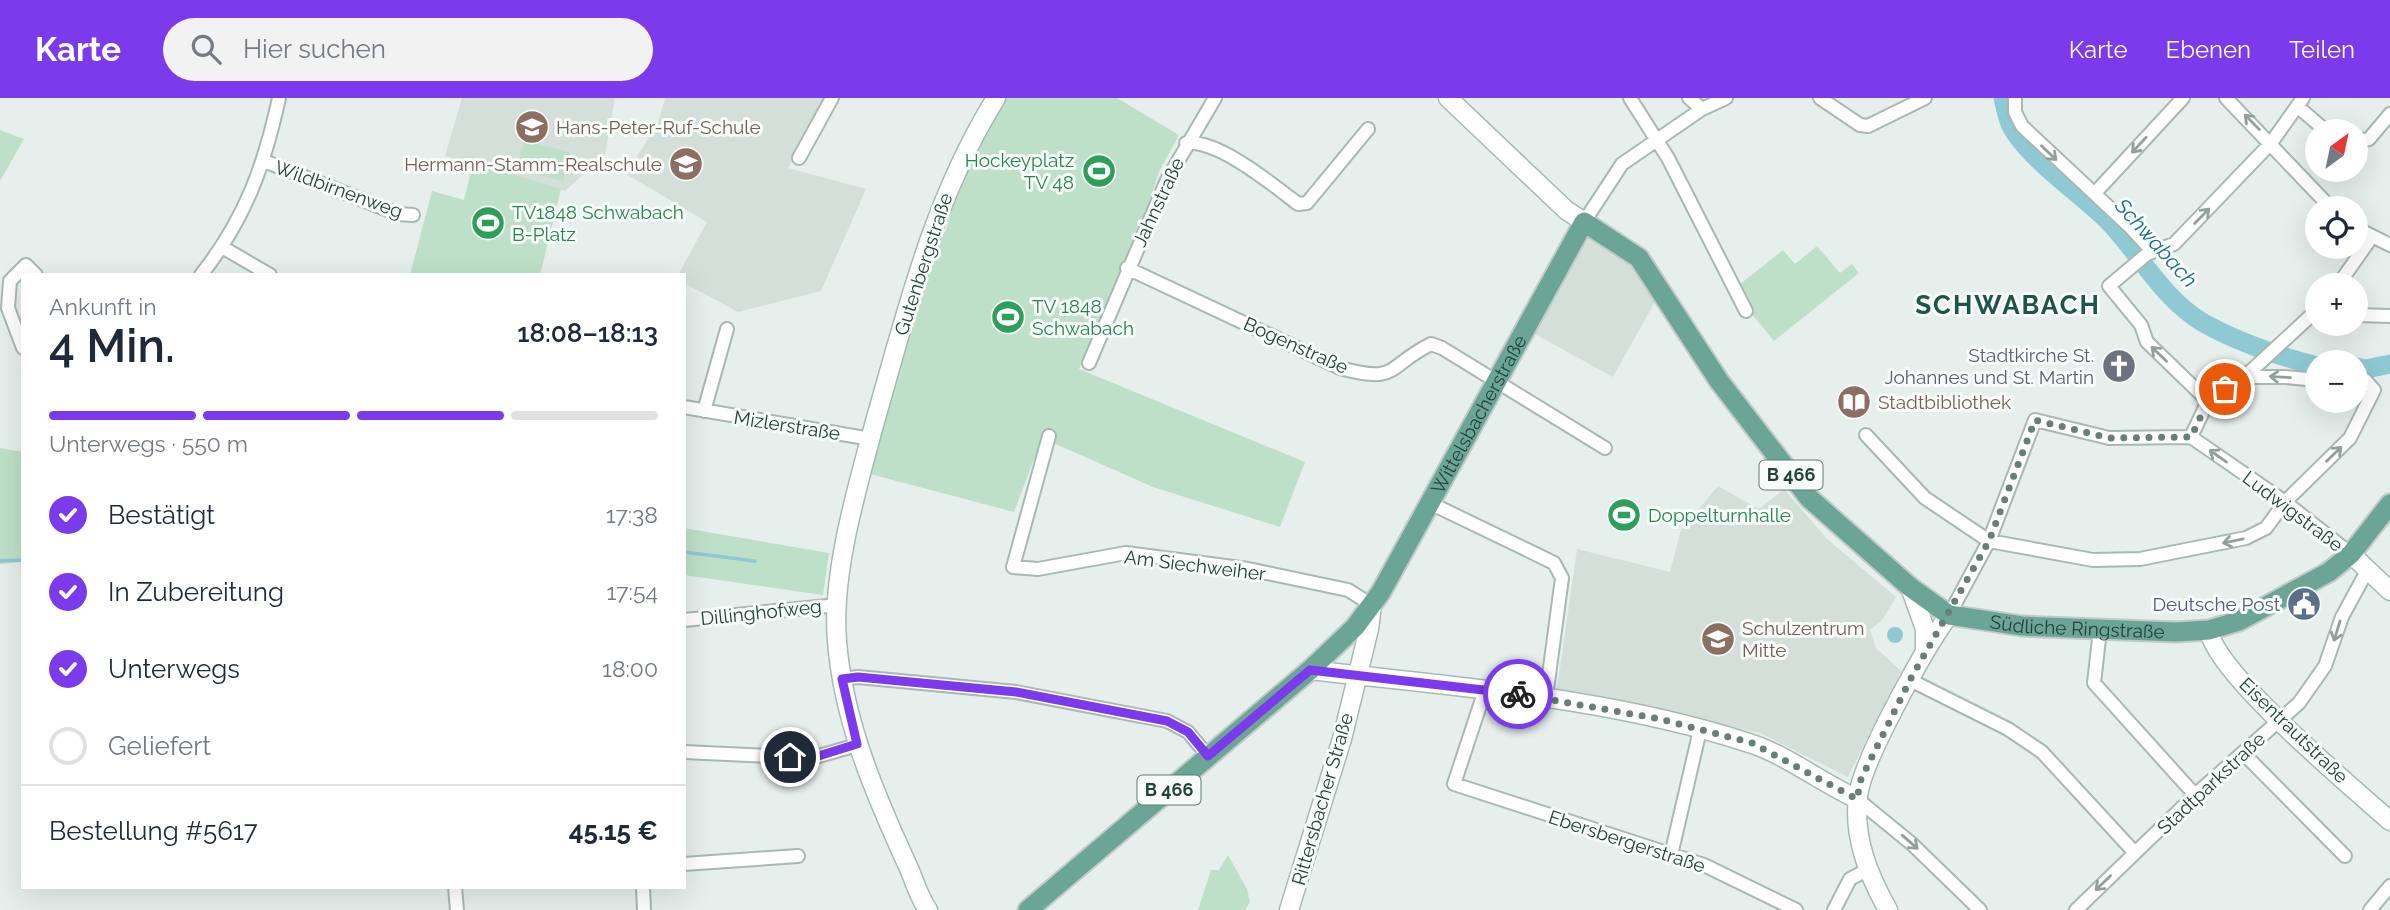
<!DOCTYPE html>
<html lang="de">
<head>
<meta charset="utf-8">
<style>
  body { margin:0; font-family:Raleway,sans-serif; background:#f2f2f3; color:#1f2937; height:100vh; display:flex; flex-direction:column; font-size:26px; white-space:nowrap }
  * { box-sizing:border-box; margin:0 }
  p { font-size:23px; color:#747a83 }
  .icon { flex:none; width:38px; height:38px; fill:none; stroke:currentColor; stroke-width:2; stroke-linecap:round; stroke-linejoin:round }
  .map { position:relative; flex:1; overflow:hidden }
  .panel { position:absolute; left:21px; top:175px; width:665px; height:616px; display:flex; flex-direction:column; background:#fff; border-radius:0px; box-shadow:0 7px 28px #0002 }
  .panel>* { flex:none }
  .needle { width:46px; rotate:33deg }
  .controls { position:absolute; left:2305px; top:21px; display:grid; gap:14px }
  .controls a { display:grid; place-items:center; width:63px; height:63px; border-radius:50%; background:#fff; box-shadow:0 7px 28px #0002; font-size:35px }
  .pin { position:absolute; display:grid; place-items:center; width:60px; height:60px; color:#fff; margin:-30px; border:4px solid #fff; border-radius:50%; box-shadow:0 2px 7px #0007 }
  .courier { position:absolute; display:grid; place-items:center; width:70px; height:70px; margin:-35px; border:5px solid #7c3aed; border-radius:50%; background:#fff; color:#222; box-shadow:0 2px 9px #0007 }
  .overview em { font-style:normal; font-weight:600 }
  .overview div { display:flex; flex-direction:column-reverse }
  .overview { display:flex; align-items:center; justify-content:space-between; height:119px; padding:0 28px }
  h1 { font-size:46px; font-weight:600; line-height:52px }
  .bar { display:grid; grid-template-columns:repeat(4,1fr); gap:10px 7px; align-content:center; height:84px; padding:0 28px }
  .bar i { height:9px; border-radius:5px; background:#e0e1e3 }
  .bar .current { background:#7c3aed }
  .bar p { grid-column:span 4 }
  .line { display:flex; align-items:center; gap:18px; padding:0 28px; border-top:2px solid #e0e1e3 }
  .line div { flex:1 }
  ol { padding:0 28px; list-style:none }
  li { display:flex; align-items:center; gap:21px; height:77px }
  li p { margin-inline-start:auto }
  li .icon { padding:7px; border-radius:50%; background:#7c3aed; color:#fff; stroke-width:4 }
  li:last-child { color:#747a83 }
  li i { width:38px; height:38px; border:4px solid #e0e1e3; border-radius:50% }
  header { display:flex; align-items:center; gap:42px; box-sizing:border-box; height:98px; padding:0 35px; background:#7c3aed; color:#fff }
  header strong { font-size:33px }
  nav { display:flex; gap:38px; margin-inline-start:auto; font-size:24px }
  .search { width:490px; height:63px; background:#f2f2f3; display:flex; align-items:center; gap:18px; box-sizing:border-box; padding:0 24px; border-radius:38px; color:#747a83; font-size:26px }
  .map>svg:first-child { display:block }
  .built { fill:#d4dfda }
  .green { fill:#bfe0c8 }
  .water { fill:#8ec9d4 }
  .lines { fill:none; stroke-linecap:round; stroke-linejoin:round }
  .stream { stroke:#8ec9d4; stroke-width:3.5 }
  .river { stroke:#8ec9d4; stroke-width:19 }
  .street-casing { stroke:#a8b8b2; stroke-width:16 }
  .secondary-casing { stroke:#a4bbb3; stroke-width:21 }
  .primary-casing { stroke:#c2cac8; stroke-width:23 }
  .street { stroke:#fff; stroke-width:12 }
  .secondary { stroke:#fff; stroke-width:18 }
  .primary { stroke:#6aa596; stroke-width:19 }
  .oneway { stroke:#92a09c }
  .done { stroke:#687f78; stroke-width:7; stroke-dasharray:0 12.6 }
  .route { stroke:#7c3aed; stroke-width:9 }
  .labels { text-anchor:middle; stroke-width:6; stroke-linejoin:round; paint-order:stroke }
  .shield { fill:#f7fbf9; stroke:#637a73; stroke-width:2 }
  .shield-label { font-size:18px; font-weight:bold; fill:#24423a }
  .education-label { font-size:19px; fill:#785e54; stroke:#f7fbf9; text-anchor:start }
  .leisure-label { font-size:19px; fill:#27864d; stroke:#f7fbf9; text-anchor:start }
  .street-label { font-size:19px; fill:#24423a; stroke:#f7fbf9 }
  .worship-label { font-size:19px; fill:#5b616d; stroke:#f7fbf9; text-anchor:end }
  .service-label { font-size:19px; fill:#4e5e75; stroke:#f7fbf9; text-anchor:end }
  .water-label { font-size:21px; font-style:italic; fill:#1c6f80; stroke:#f7fbf9 }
  .district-label { font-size:26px; font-weight:bold; letter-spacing:2px; fill:#1f5548; stroke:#f7fbf9 }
</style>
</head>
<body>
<header>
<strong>Karte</strong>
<div class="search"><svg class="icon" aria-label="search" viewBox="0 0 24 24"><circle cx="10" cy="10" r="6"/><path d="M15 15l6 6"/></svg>Hier suchen</div>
<nav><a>Karte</a><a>Ebenen</a><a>Teilen</a></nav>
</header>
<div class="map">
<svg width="2390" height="812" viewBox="0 0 2390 812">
  <rect width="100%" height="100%" fill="#e6efeb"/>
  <path class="built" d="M 462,0 L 615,0 L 605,57 L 565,93 L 445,58 Z
    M 665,0 L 829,0 L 788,70 L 866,91 L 821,193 L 738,214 L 684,185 L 684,177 L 678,177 L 707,124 L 626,76 L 658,25 Z
    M 1588,139 L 1633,165 L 1657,200 L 1613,279 L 1535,236 Z
    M 1718,388 L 1759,411 L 1784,391 L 1827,441 L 1896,499 L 1883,521 L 1870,532 L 1876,550 L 1901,573 L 1848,679 L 1760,635 L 1557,591 L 1577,451 L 1670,474 L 1681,432 Z"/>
  <path class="green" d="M 1005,0 L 1117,0 L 1179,37 L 1159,74 L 1141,129 L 1079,271 L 1305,364 L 1280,429 L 1153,389 L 1042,340 L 1014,414 L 870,376 L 934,152 L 946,132 L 959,88 Z
    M 0,32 L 24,41 L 0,83 Z
    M 524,43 L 570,54 L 563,83 L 517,72 Z
    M 473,65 L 561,91 L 540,177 L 410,177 L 432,93 L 464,102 Z
    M 1817,148 L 1840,175 L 1852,166 L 1859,175 L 1774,243 L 1741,203 L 1739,187 L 1783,152 L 1795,166 Z
    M 0,350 L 23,354 L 23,464 L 0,466 Z
    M 684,430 L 829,455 L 823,497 L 684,477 Z
    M 1228,757 L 1247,791 L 1250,804 L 1245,812 L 1198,812 L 1211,772 L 1219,772 Z"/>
  <path class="water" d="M1887 537a8 8 0 1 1 16 0a8 8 0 1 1-16 0Z"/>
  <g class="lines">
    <path class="stream" d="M 684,454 L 755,463
      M 0,463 L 23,462"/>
    <path class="river" d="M 2003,0 C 2005,8 2007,18 2010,26 C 2026,59 2082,97 2108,123 C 2140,156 2162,200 2202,224 C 2237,244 2279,258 2317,268
      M 2356,269 L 2366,271 L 2390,266"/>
    <g class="street-casing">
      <path id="street" d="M 1630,0 L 1668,60 L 1746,213
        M 1689,0 L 1702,11
        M 1820,0 L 1860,27 L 1868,28 L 1925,0
        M 2015,0 L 2015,14 L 2022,28 L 2129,128 L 2152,153
        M 2226,0 L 2331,110
        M 2297,8 L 2326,33
        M 2356,43 L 2369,41 L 2390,16
        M 1186,45 C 1219,42 1272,86 1298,106 L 1307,105 L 1368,31
        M 799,60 L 832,0
        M 264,63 L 398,116 L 413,117
        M 2095,95 L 2183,0
        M 1584,124 L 1622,66 L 1702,11 L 1726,0
        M 2356,130 L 2390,147
        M 222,149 L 270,177
        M 1127,170 L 1340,270 C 1399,286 1385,269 1431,246 L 1442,250 L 1605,350
        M 201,177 C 245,121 264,69 279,0
        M 2338,187 L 2371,140
        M 2356,217 L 2390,218
        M 23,250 L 8,210 L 10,183 L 26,167 L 36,177
        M 1089,265 L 1167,82 L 1215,0
        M 2242,279 L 2285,279 L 2317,282
        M 2208,303 L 2147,244 L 2141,227 L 2109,188 L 2147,156 L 2174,146 L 2271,45 L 2303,0
        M 684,309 L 871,341
        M 704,313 L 727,231
        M 1866,337 L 1925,400 L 1989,443 L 2093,462 L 2140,461 L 2246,440 L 2266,430 L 2285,404 L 2350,340 L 2374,292 L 2365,282 L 2356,282
        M 1049,338 L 1013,469 L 1038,471 L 1126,455 L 1248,471 L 1348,492 L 1372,507
        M 2191,339 L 2285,404 L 2351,456
        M 2191,339 L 2208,303 L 2252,272 L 2317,212
        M 1430,405 L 1554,465 L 1562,480 L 1546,599
        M 1949,517 L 1989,443 L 2035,322 L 2109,340 L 2191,339
        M 684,522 L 838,507
        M 2100,532 L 2094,585 L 2195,697
        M 842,581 L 858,579 L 1016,594 L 1167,623 L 1188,634 L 1208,658
        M 1910,582 L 2008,631 L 2042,654 L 2135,755
        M 1485,592 L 1454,686 L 1704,767 L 1796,812
        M 684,654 L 812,660 L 857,647
        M 2243,655 L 2345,758
        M 1857,701 L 1912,746 L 1980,812
        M 1671,757 L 1700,632
        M 684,766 L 798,758
        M 455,789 L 457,812
        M 643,789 L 644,812
        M 1834,812 L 1850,781 L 1867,772
        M 2076,812 L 2195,697 L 2299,605 L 2325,568 L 2342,519 L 2367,473
        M 2370,812 L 2390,788"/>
    </g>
    <g class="secondary-casing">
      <path id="secondary" d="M 1448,0 L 1566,112 L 1584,124
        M 2351,456 L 2390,493
        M 1910,489 L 1925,531 L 1925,553
        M 2209,532 C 2214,574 2353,690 2390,723
        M 1310,572 C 1457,589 1608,599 1749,645 C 1785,656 1822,685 1857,701
        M 928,812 C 918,798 914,780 906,764 C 874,694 843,621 837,543 C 831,476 858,386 876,320 C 908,208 934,100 996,0
        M 1289,812 L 1342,641 L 1369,531 L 1372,507
        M 1888,812 C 1869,778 1853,740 1858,699 C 1861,664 1926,548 1949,517"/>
    </g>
    <g class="primary-casing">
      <g id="primary">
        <path id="s1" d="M 1028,812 L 1310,572 L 1355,529 L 1381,494 L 1584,124 L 1639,160 L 1719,283 L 1809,400 L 1910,489 L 1949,517 L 2022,528 L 2176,534 L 2209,532 L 2239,523 L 2329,474 L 2351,456 L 2390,406"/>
      </g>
    </g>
    <use href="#street" class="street"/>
    <use href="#secondary" class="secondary"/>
    <use href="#primary" class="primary"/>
  </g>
  <defs><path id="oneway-shaft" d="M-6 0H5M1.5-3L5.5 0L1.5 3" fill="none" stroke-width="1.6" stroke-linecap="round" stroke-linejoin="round" transform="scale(1.75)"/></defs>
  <g class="oneway">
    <use href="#oneway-shaft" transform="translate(2252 24) rotate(-135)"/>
    <use href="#oneway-shaft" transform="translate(2139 47) rotate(133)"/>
    <use href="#oneway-shaft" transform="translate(2049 55) rotate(44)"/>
    <use href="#oneway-shaft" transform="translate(2202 118) rotate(-45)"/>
    <use href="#oneway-shaft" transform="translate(2159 256) rotate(-136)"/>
    <use href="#oneway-shaft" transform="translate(2280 279) rotate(-177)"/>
    <use href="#oneway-shaft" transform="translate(2334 356) rotate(-44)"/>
    <use href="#oneway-shaft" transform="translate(2218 358) rotate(-145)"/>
    <use href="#oneway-shaft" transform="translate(2233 443) rotate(168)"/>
    <use href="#oneway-shaft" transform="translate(2337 533) rotate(107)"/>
    <use href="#oneway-shaft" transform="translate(1910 744) rotate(41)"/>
    <use href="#oneway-shaft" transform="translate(2103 785) rotate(136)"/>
  </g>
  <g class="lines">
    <path class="done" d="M 1518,596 L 1660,621 L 1752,645 L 1857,701 L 1861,681 L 1910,582 L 1989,443 L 2035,322 L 2109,340 L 2191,339 L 2208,303 L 2225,291"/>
    <path class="route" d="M 790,659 L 812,660 L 857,646 L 842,581 L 858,579 L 1016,594 L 1167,623 L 1188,634 L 1208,658 L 1310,572 L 1518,596"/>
  </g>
  <defs>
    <g id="school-disc" transform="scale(1.75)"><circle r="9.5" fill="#8d6e63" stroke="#f7fbf9"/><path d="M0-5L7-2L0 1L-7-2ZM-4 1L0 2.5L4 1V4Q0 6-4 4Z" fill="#fff"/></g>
    <g id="stadium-disc" transform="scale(1.75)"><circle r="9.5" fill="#2e9e5b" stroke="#f7fbf9"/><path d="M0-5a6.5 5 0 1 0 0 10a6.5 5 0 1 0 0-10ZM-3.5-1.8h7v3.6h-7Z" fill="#fff"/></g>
    <g id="church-disc" transform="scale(1.75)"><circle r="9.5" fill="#6b7280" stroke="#f7fbf9"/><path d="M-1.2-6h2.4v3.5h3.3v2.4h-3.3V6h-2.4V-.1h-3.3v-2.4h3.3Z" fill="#fff"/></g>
    <g id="library-disc" transform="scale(1.75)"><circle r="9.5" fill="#8d6e63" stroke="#f7fbf9"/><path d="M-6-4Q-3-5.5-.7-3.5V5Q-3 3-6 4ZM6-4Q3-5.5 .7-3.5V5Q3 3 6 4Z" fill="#fff"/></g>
    <g id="civic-disc" transform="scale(1.75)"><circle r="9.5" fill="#5c6f8a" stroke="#f7fbf9"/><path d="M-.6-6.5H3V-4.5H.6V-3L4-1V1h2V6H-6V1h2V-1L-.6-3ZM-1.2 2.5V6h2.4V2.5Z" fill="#fff"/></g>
  </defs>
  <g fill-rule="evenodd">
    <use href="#school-disc" x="532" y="29"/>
    <use href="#school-disc" x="686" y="66"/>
    <use href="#stadium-disc" x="1099" y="73"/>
    <use href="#stadium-disc" x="488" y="125"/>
    <use href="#stadium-disc" x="1008" y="219"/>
    <use href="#church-disc" x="2119" y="268"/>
    <use href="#library-disc" x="1854" y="304"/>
    <use href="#stadium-disc" x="1624" y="417"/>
    <use href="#civic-disc" x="2304" y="506"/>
    <use href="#school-disc" x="1718" y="541"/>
  </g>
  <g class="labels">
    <g class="shield">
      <rect x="1759.5" y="362.5" width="63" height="29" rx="5"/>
      <rect x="1137.5" y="677.5" width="63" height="29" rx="5"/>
    </g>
    <g class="shield-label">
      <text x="1791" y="383">B 466</text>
      <text x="1169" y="698">B 466</text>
    </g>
    <g class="education-label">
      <text x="556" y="36">Hans-Peter-Ruf-Schule</text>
      <text x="662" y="73" text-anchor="end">Hermann-Stamm-Realschule</text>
      <text x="1878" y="311">Stadtbibliothek</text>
      <text x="1742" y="537">Schulzentrum<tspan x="1742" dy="22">Mitte</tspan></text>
    </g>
    <g class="leisure-label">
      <text x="1074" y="69" text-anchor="end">Hockeyplatz<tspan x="1074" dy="22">TV 48</tspan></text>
      <text x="512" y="121">TV1848 Schwabach<tspan x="512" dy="22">B-Platz</tspan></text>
      <text x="1032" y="215">TV 1848<tspan x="1032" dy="22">Schwabach</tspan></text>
      <text x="1648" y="424">Doppelturnhalle</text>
    </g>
    <g class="street-label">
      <text transform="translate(339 91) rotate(20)" y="7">Wildbirnenweg</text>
      <text transform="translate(1158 104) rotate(-65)" y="7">Jahnstraße</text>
      <text transform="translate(923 166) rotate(-72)" y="7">Gutenbergstraße</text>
      <text transform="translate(1296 247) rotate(24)" y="7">Bogenstraße</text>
      <text dy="7" stroke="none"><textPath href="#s1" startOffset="679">Wittelsbacherstraße</textPath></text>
      <text transform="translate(787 327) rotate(9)" y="7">Mizlerstraße</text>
      <text transform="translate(2293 413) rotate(37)" y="7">Ludwigstraße</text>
      <text transform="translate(1195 467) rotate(7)" y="7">Am Siechweiher</text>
      <text transform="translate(761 514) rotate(-6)" y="7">Dillinghofweg</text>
      <text dy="7" stroke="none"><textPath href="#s1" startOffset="1570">Südliche Ringstraße</textPath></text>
      <text transform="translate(2294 632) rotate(44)" y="7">Eisentrautstraße</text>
      <text transform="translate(2211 685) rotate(-43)" y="7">Stadtparkstraße</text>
      <text transform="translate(1322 701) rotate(-74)" y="7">Rittersbacher Straße</text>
      <text transform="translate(1627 743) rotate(18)" y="7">Ebersbergerstraße</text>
    </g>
    <g class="worship-label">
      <text x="2094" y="264">Stadtkirche St.<tspan x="2094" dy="22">Johannes und St. Martin</tspan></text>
    </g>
    <g class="service-label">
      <text x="2280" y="513">Deutsche Post</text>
    </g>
    <g class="water-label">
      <text transform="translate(2156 145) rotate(48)" y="7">Schwabach</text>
    </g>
    <g class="district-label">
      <text x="2008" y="216">SCHWABACH</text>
    </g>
  </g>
</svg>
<div class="controls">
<a><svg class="needle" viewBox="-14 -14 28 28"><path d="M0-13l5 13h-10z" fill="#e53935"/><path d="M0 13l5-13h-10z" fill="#747a83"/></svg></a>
<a><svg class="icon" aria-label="locate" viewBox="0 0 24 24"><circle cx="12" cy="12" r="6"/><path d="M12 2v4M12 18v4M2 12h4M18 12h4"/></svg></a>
<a>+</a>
<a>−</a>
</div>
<div class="pin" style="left:2225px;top:291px;background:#ea580c"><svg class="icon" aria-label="bag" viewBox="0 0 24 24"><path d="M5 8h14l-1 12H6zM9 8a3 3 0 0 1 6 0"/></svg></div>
<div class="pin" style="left:790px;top:659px;background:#1f2937"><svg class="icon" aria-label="home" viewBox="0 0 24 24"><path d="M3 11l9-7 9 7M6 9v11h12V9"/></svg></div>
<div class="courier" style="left:1518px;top:596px"><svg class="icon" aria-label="bike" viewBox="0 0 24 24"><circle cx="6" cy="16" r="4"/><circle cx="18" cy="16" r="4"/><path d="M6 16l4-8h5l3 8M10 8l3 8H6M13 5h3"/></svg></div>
<section class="panel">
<div class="overview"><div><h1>4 Min.</h1><p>Ankunft in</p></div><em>18:08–18:13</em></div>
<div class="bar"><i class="current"></i><i class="current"></i><i class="current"></i><i></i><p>Unterwegs · 550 m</p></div>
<ol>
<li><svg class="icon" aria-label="check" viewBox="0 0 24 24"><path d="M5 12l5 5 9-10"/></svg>Bestätigt<p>17:38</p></li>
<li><svg class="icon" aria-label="check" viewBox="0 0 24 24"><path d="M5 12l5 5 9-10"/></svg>In Zubereitung<p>17:54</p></li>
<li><svg class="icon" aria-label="check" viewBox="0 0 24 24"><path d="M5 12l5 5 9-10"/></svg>Unterwegs<p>18:00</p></li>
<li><i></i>Geliefert</li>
</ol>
<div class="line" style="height:91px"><div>Bestellung #5617</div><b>45.15 €</b></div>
</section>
</div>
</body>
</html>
